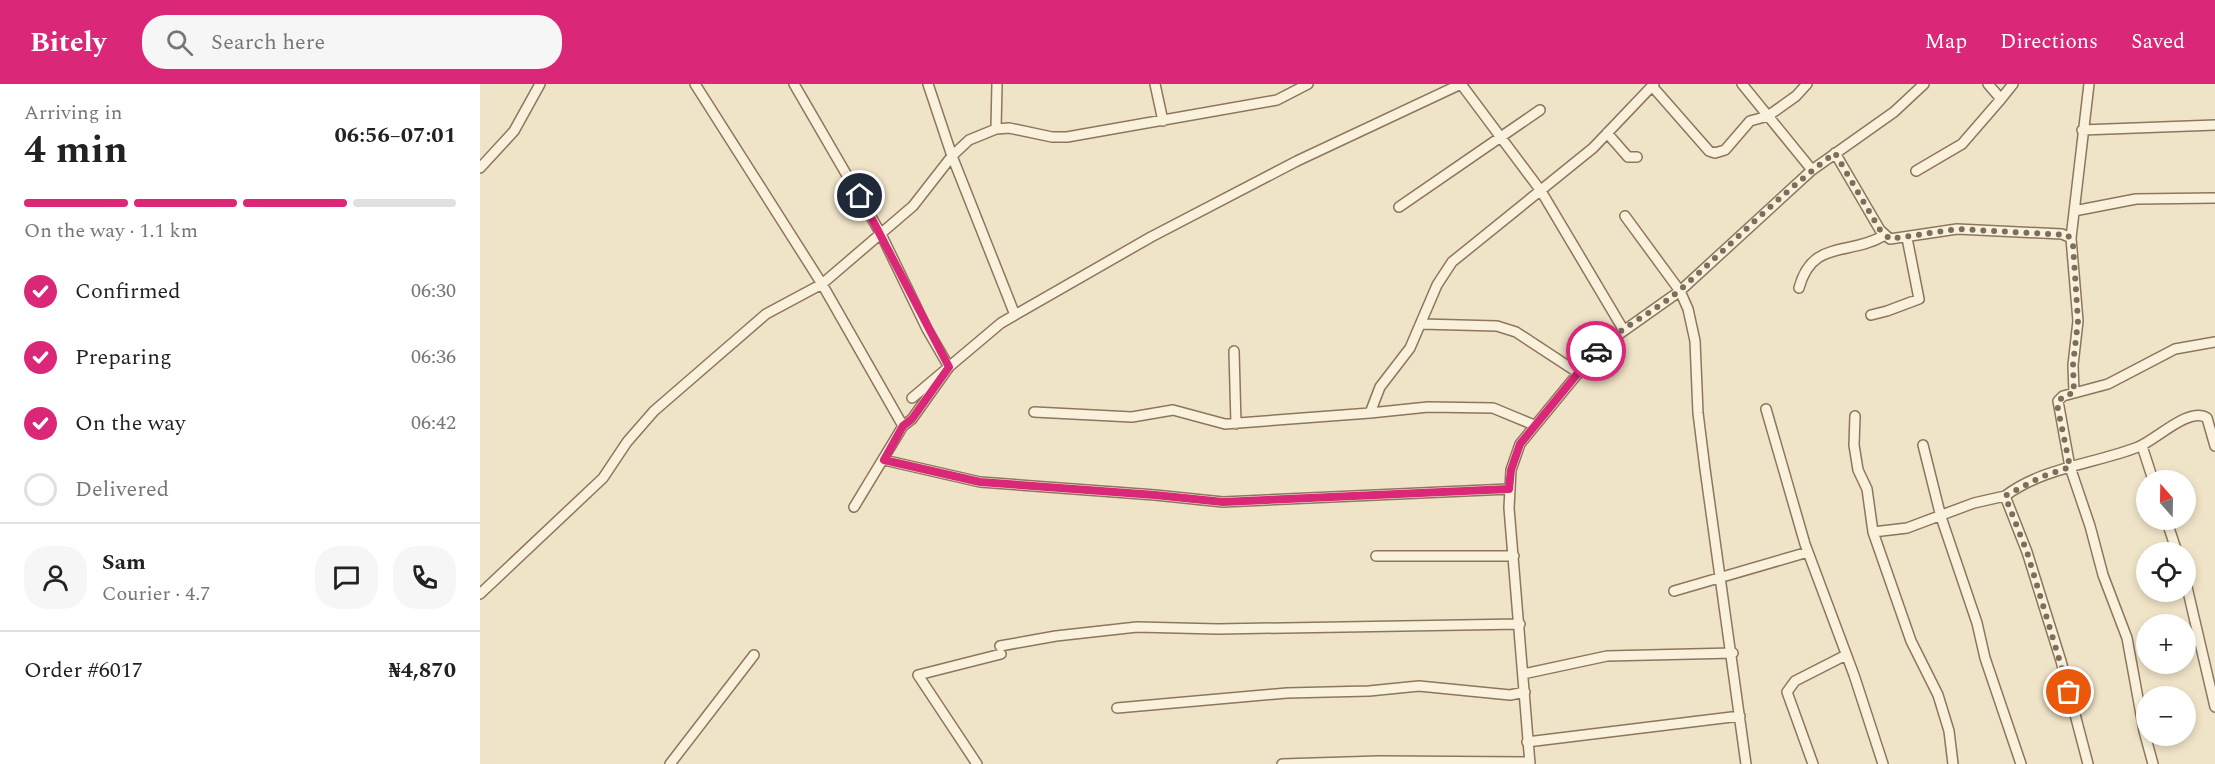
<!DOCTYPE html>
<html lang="en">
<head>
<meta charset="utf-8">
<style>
  body { margin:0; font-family:Spectral,serif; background:#f6f6f6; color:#222; height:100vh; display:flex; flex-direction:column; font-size:22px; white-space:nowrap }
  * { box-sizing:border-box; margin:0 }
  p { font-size:20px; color:#767676 }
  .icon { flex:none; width:33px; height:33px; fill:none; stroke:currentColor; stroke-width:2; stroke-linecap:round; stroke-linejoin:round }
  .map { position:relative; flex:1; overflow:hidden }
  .panel { display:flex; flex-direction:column; background:#fff; width:480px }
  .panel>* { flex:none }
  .needle { width:39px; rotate:340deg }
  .fabs { position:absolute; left:1656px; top:386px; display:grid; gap:12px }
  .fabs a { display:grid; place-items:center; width:60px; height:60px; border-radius:50%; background:#fff; box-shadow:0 3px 9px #0003; font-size:30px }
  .pin { position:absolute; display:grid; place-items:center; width:51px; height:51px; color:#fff; margin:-26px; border:3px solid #fff; border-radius:50%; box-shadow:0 2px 6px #0007 }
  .courier { position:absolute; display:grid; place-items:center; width:60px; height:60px; margin:-30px; border:4px solid #db2777; border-radius:50%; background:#fff; color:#222; box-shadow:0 2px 8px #0007 }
  .headline em { font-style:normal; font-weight:700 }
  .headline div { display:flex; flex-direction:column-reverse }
  .headline { display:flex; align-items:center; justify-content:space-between; height:102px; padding:0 24px }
  h1 { font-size:39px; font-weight:700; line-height:45px }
  .bar { display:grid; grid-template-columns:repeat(4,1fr); gap:9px 6px; align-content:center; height:72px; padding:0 24px }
  .bar i { height:8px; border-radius:4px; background:#e0e0e0 }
  .bar .current { background:#db2777 }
  .bar p { grid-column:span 4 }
  .line { display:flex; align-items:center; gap:15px; padding:0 24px; border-top:2px solid #e0e0e0 }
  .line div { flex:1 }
  .round { display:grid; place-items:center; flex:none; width:63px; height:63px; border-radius:24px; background:#f6f6f6 }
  ol { padding:0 24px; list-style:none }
  li { display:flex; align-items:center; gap:18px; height:66px }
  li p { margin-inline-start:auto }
  li .icon { padding:6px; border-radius:50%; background:#db2777; color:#fff; stroke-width:4 }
  li:last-child { color:#767676 }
  li i { width:33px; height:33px; border:3px solid #e0e0e0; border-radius:50% }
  header { display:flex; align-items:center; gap:36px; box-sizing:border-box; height:84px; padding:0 30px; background:#db2777; color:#fff }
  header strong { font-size:28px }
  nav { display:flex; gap:33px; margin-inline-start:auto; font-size:21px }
  .search { width:420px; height:54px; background:#f6f6f6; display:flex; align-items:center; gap:15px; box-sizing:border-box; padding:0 21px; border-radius:24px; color:#767676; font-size:22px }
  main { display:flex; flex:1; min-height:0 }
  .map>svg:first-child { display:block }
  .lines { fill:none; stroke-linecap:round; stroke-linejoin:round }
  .minor-casing { stroke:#8d765c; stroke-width:12 }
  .minor { stroke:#faf1dc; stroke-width:9 }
  .done { stroke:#7c6e5b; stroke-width:6; stroke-dasharray:0 10.8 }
  .route { stroke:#db2777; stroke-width:8 }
</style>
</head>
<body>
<header>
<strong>Bitely</strong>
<div class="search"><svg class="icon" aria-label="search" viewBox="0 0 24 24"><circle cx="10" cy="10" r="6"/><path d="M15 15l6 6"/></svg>Search here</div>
<nav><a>Map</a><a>Directions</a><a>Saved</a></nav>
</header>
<main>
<section class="panel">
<div class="headline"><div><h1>4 min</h1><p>Arriving in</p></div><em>06:56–07:01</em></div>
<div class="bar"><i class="current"></i><i class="current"></i><i class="current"></i><i></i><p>On the way · 1.1 km</p></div>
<ol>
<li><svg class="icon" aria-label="check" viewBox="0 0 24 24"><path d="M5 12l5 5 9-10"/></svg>Confirmed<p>06:30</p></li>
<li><svg class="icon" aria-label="check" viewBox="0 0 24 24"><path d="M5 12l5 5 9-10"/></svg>Preparing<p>06:36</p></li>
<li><svg class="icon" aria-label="check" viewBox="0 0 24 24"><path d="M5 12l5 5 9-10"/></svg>On the way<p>06:42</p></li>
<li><i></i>Delivered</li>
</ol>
<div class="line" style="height:108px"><a class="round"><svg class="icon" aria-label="person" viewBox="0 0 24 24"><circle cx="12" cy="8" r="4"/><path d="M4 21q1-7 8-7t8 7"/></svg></a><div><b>Sam</b><p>Courier · 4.7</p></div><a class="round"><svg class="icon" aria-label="chat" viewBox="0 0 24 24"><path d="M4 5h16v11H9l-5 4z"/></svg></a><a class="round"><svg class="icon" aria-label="phone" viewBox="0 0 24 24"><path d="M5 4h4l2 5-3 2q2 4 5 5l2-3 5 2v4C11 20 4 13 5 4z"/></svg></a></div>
<div class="line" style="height:78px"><div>Order #6017</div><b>₦4,870</b></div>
</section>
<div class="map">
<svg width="1735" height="680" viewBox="0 0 1735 680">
  <rect width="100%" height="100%" fill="#f0e4c8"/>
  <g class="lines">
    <g class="minor-casing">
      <path id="minor" d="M 215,0 L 342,200 L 423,342
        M 314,0 L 401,150 L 447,245 L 469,283 L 432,335 L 423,342 L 374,423
        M 448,0 L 472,72 L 535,231
        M 675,0 L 683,37
        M 981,0 L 1061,107 L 1143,245
        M 1262,0 L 1332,86
        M 1508,0 L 1521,15 L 1533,0
        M 1172,2 L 1229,67 L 1235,69 L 1245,66 L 1270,37 L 1288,32 L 1316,12 L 1327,0
        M 516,45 L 517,0
        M 1602,46 L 1735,41
        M 1127,49 L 1148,73 L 1157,73
        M 1355,69 L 1400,146 L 1410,155 L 1477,145 L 1582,150 L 1591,154 L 1598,237 L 1593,281 L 1594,309
        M 0,84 L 34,47 L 60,0
        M 1436,87 L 1482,60 L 1521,15
        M 919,123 L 1060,26
        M 1594,127 L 1656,115 L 1735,114
        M 1145,132 L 1200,207 L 1208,225 L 1215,257 L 1218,329 L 1225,385 L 1266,680
        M 1591,154 L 1609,0
        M 1319,204 C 1332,155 1369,172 1403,152
        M 1391,231 L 1407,227 L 1439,215 L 1427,154
        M 941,240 L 1017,242 L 1036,248 L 1097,288
        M 754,267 L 756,340
        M 432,314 L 521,239 L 671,153 L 817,77 L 981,0
        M 1286,325 L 1325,460 L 1374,591 L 1403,680
        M 554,328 L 652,333 L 693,326 L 745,340 L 890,329
        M 1375,332 L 1374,361 L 1378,386 L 1387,405 L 1393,448 L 1431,557 L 1458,611 L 1469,647 L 1473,680
        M 1054,341 L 1013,324 L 948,323 L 890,329 L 900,303 L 930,264 L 957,201 L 972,178 L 1113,64 L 1174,0
        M 1443,361 L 1461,433 L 1497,539 L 1505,574 L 1541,680
        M 1662,362 L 1673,396
        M 404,376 L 500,398 L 675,411 L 743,418 L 1029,405
        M 1686,435 L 1697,468
        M 1393,448 L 1427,444 L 1494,419 L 1525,412
        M 896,472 L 1034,472
        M 1706,499 L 1735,623
        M 1194,507 L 1328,468
        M 0,510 L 123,394 L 147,358 L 174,327 L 286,230 L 342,200 L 433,122 L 472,72 L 489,56 L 516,45 L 529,44 L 572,53 L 587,53 L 797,16 L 828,0
        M 520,562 L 576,552 L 657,543 L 738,545 L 1040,540
        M 1043,590 L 1127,572 L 1253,569
        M 637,624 L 807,609 L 889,607 L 939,602 L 1030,611 L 1045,608
        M 1047,658 L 1260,632
        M 190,680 L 274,571
        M 497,680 L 438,591 L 521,570
        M 802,680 L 899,677 L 1050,678
        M 1050,680 L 1029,424 L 1031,386 L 1040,360 L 1118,265 L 1200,207 L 1332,86 L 1414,28 L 1444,0
        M 1333,680 L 1307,608 L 1315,597 L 1366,571
        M 1608,680 L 1581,577 L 1547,468 L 1525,412 C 1564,383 1614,380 1658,363 C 1675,357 1709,322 1727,334 L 1735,362
        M 1673,680 L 1664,647 L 1647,554 L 1623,491 L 1610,442 L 1590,383 L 1578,317 L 1583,312 L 1628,300 L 1695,265 L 1735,258"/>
    </g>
    <use href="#minor" class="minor"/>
  </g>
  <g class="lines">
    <path class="done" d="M 1116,267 C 1142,242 1175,228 1201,205 C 1253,159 1300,110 1355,69 L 1400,146 L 1410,155 L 1477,145 L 1588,151 L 1593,161 L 1598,237 L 1593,281 L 1594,309 L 1583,312 L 1577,320 L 1590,383 L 1561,393 L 1525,412 L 1547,468 L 1589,608"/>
    <path class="route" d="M 380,112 L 469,283 L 432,335 L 423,342 L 404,376 L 500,398 L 675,411 L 743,418 L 1029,405 L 1031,386 L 1040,360 L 1116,267"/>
  </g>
</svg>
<div class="fabs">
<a><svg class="needle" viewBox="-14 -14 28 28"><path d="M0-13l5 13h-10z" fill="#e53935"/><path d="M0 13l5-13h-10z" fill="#767676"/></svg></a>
<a><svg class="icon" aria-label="locate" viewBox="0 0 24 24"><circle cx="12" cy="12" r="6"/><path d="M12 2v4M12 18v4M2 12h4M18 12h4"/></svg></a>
<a>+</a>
<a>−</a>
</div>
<div class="pin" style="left:1589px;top:608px;background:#ea580c"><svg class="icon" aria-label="bag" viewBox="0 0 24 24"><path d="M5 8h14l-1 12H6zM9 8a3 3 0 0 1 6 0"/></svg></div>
<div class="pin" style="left:380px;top:112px;background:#1f2937"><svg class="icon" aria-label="home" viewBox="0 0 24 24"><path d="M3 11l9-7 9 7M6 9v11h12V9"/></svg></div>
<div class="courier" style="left:1116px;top:267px"><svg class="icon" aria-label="car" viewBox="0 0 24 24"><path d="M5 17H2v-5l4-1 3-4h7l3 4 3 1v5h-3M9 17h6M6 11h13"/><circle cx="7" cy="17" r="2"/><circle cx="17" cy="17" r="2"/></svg></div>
</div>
</main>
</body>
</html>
